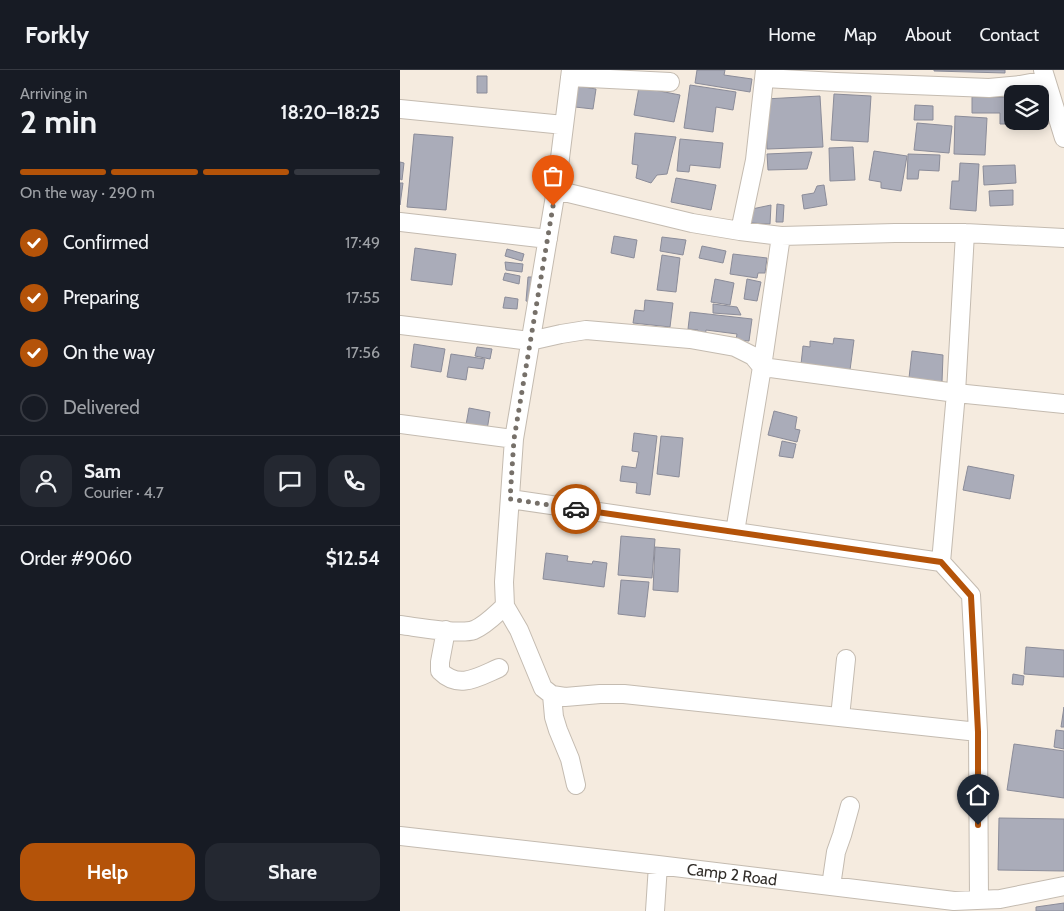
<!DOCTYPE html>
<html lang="en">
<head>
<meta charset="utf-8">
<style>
  body { margin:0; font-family:Cabin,sans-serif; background:#242831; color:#f1f3f6; height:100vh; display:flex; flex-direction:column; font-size:19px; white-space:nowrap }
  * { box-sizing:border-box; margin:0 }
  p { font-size:16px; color:#9ea1a6 }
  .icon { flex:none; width:28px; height:28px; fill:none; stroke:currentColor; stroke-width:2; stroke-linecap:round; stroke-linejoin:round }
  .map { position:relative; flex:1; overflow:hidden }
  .panel { display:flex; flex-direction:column; background:#171b24; width:400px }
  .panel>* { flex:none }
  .controls { position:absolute; left:604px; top:15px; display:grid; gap:10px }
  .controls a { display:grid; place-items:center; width:45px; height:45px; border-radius:10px; background:#171b24; box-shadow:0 2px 12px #0003; font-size:25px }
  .pin { position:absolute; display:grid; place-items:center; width:42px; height:42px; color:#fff; margin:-51px -21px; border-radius:50% 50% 50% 0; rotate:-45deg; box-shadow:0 0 5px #0007 }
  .pin .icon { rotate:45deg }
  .courier { position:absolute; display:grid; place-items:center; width:50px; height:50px; margin:-25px; border:4px solid #b45309; border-radius:50%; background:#fff; color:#222; box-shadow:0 1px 6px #0007 }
  .summary em { font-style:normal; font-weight:700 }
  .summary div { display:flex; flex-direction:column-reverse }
  .summary { display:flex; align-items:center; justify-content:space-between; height:85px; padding:0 20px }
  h1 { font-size:32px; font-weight:700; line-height:38px }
  .bar { display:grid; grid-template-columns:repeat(4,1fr); gap:8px 5px; align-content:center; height:60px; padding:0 20px }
  .bar i { height:6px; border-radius:4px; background:#363941 }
  .bar .active { background:#b45309 }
  .bar p { grid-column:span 4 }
  .line { display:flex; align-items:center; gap:12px; padding:0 20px; border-top:1px solid #363941 }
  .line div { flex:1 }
  .round { display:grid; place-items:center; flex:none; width:52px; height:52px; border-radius:15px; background:#242831 }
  ol { padding:0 20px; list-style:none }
  li { display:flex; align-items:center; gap:15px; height:55px }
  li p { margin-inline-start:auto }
  li .icon { padding:5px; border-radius:50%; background:#b45309; color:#fff; stroke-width:4 }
  li:last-child { color:#9ea1a6 }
  li i { width:28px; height:28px; border:2px solid #363941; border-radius:50% }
  .action { display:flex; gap:10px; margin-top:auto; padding:10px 20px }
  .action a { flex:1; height:58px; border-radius:15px; background:#b45309; color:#fff; font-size:20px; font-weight:700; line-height:58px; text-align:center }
  .action a+a { background:#242831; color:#f1f3f6 }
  header { display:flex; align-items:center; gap:30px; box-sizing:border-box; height:70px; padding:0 25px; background:#171b24; border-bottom:1px solid #363941 }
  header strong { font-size:24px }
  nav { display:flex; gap:28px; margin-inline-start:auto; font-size:18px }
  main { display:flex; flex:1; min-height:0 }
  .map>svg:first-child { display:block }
  .building { fill:#aaacb9; stroke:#8b8c99 }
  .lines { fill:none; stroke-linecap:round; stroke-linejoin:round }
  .minor-casing { stroke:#c4bbb0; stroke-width:20 }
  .minor { stroke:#fff; stroke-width:18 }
  .done { stroke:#767069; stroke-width:5; stroke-dasharray:0 9 }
  .route { stroke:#b45309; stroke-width:6 }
  .labels { text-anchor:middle; stroke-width:4; stroke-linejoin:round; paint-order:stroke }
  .street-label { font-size:16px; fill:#312d29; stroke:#fff }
</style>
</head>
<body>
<header>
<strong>Forkly</strong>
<nav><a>Home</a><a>Map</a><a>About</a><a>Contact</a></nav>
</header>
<main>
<section class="panel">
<div class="summary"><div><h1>2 min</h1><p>Arriving in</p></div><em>18:20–18:25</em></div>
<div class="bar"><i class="active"></i><i class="active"></i><i class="active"></i><i></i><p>On the way · 290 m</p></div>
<ol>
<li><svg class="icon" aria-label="check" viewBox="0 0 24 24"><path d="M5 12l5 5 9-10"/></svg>Confirmed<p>17:49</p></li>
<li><svg class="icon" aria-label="check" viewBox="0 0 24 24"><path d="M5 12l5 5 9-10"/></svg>Preparing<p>17:55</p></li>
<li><svg class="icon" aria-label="check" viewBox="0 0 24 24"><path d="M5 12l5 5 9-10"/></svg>On the way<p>17:56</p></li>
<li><i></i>Delivered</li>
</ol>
<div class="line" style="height:90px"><a class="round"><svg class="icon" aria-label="person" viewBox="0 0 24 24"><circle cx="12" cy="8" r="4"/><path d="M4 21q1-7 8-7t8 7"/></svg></a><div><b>Sam</b><p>Courier · 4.7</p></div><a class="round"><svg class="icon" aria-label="chat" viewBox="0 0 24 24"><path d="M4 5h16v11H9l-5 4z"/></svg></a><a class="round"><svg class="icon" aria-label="phone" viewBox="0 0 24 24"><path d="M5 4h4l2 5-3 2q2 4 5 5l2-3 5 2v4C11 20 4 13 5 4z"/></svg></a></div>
<div class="line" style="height:65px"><div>Order #9060</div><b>$12.54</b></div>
<div class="action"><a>Help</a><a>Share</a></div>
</section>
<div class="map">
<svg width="664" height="841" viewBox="0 0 664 841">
  <rect width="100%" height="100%" fill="#f5ebdf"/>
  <path class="building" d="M 297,0 L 325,0 L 324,5 L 352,9 L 350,22 L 295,13 Z
    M 534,0 L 605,0 L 605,3 L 534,1 Z
    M 77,6 L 87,6 L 87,23 L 77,23 Z
    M 290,15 L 336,22 L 333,40 L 316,37 L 313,62 L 284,58 Z
    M 178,16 L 196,19 L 193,39 L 175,37 Z
    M 239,17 L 280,25 L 274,52 L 234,45 Z
    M 434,24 L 471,26 L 468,72 L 431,70 Z
    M 420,26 L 423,77 L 367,79 L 365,29 Z
    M 572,27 L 612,27 L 612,51 L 615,51 L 616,54 L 600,54 L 600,43 L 572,43 Z
    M 515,35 L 533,36 L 533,50 L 514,50 Z
    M 555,46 L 587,48 L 585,85 L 554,84 Z
    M 517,53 L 552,56 L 549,83 L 514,80 Z
    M 235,63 L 276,67 L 267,104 L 257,105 L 251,113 L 236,108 L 238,95 L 232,94 Z
    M 14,64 L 53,67 L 46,140 L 7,137 Z
    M 280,69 L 323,73 L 320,98 L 290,95 L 289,102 L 277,101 Z
    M 453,77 L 455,110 L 430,111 L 429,78 Z
    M 474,81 L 507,86 L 501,121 L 481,118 L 481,112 L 469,110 Z
    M 412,82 L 407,99 L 368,100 L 367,84 Z
    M 508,84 L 540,85 L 539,101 L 519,100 L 518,109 L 507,109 Z
    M 0,92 L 4,93 L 2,110 L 0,109 Z
    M 560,93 L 579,94 L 576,141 L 550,139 L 552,111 L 559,111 Z
    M 615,95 L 616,113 L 584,115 L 583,96 Z
    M 276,108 L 316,115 L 311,140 L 271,132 Z
    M 0,113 L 3,113 L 0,135 Z
    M 424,115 L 427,135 L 404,139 L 402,125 L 414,123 L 417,116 Z
    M 613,120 L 613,135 L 590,136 L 589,121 Z
    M 377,134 L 384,135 L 383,152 L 376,152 Z
    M 371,135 L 370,154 L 351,153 L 352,139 Z
    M 214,166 L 237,170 L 234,188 L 211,183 Z
    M 262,167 L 286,170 L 283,185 L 260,181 Z
    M 302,176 L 326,181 L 323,193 L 299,188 Z
    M 15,178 L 56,184 L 52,215 L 11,210 Z
    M 107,179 L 124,184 L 122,191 L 105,186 Z
    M 333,184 L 367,188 L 365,203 L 358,203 L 357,208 L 330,204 Z
    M 262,185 L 280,188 L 276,222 L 257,220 Z
    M 105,192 L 123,194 L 122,202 L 106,200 Z
    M 105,203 L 120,206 L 119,214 L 103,210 Z
    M 128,207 L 133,207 L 131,232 L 126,231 Z
    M 315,209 L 334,213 L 330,235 L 311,232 Z
    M 347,209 L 361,212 L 357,231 L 344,229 Z
    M 105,227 L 118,229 L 117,239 L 103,238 Z
    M 245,230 L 273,233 L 270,257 L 233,253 L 235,240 L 244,241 Z
    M 313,234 L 337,237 L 341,245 L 313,243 Z
    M 290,242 L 352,249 L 349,271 L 336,270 L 337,264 L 306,260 L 305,267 L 298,266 L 298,260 L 288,259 Z
    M 434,268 L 454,270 L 450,300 L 401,294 L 403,276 L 410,277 L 410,271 L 433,274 Z
    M 14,274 L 45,279 L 41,302 L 11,297 Z
    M 77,277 L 92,279 L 90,289 L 75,286 Z
    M 512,281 L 543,285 L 542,312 L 509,308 Z
    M 51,284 L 85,289 L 83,299 L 68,297 L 66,310 L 47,307 Z
    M 69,338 L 90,342 L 87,360 L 66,355 Z
    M 374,341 L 397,347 L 395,359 L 400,360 L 397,372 L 368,365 Z
    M 234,363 L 257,366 L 250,425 L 236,423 L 237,413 L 220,411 L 222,396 L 236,398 L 239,382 L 232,381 Z
    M 261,366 L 283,368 L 279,407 L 257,404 Z
    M 382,371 L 396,374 L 393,388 L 379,386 Z
    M 568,396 L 614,405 L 610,429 L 563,420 Z
    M 221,466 L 255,469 L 252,508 L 218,505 Z
    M 255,477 L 280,479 L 278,522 L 253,520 Z
    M 146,483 L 168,486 L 167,491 L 192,494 L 193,491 L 207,493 L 204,517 L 143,509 Z
    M 221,510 L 249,512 L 245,547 L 218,544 Z
    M 626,577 L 664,580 L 664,607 L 624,604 Z
    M 613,604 L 624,606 L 623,615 L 612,614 Z
    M 664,637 L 664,657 L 661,657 Z
    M 656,660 L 664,661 L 664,679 L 654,677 Z
    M 614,674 L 664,681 L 664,728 L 607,720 Z
    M 599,748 L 664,749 L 664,801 L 598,800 Z
    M 664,833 L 664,841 L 636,841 L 636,837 Z"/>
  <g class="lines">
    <g class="minor-casing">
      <path id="minor" d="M 643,0 L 664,68
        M 170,7 L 270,12
        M 365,8 L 436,12 L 589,18 L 620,15 L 646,10
        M 0,39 L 164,55
        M 156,120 L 171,0
        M 0,152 L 148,169
        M 340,161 L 355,90 L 365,0
        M 0,255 L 130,271 L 161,264 L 186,260 L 290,269 L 335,277 L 353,286 L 362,297 L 556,323 L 664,334
        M 0,354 L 114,369
        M 110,429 L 541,492 L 571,525 L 578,662 L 579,830
        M 335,462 L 362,297 L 381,166
        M 541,492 L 556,323 L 565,163
        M 0,555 C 17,557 60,565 74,560 C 86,555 96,544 105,536
        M 46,560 L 40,592 L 40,601 C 59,620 78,607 99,598
        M 152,625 L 154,647 L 158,660 L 170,689 L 176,715
        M 440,647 L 446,589
        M 578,662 L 224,624 L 200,624 L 165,627 L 152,625 L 143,618 L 119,560 L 105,536 L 104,512 L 114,369 L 156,120 L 292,153 L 340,161 L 381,166 L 495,163 L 565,163 L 664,168
        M 0,766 L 258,795 L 554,831 L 600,829 L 664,816
        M 431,816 L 436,782 L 442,765 L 450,736
        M 255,841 L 258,795"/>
    </g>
    <use href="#minor" class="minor"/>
  </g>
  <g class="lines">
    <path class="done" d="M 153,136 L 114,369 L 110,429 L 176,439"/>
    <path class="route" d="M 176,439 L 541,492 L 571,526 L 578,662 L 578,755"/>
  </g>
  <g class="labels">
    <g class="street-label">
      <text transform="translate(332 804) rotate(7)" y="6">Camp 2 Road</text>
    </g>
  </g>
</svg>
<div class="controls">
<a><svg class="icon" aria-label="layers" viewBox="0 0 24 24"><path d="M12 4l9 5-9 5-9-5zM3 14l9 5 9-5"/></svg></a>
</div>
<div class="pin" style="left:153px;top:136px;background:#ea580c"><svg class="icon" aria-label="bag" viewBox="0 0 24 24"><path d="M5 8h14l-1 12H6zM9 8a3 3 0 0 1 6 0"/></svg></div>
<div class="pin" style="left:578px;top:755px;background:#1f2937"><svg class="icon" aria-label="home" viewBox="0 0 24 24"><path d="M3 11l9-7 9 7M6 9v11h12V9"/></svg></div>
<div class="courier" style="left:176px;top:439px"><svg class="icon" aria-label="car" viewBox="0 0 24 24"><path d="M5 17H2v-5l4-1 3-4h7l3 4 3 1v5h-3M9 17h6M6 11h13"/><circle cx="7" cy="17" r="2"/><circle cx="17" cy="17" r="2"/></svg></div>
</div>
</main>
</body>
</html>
